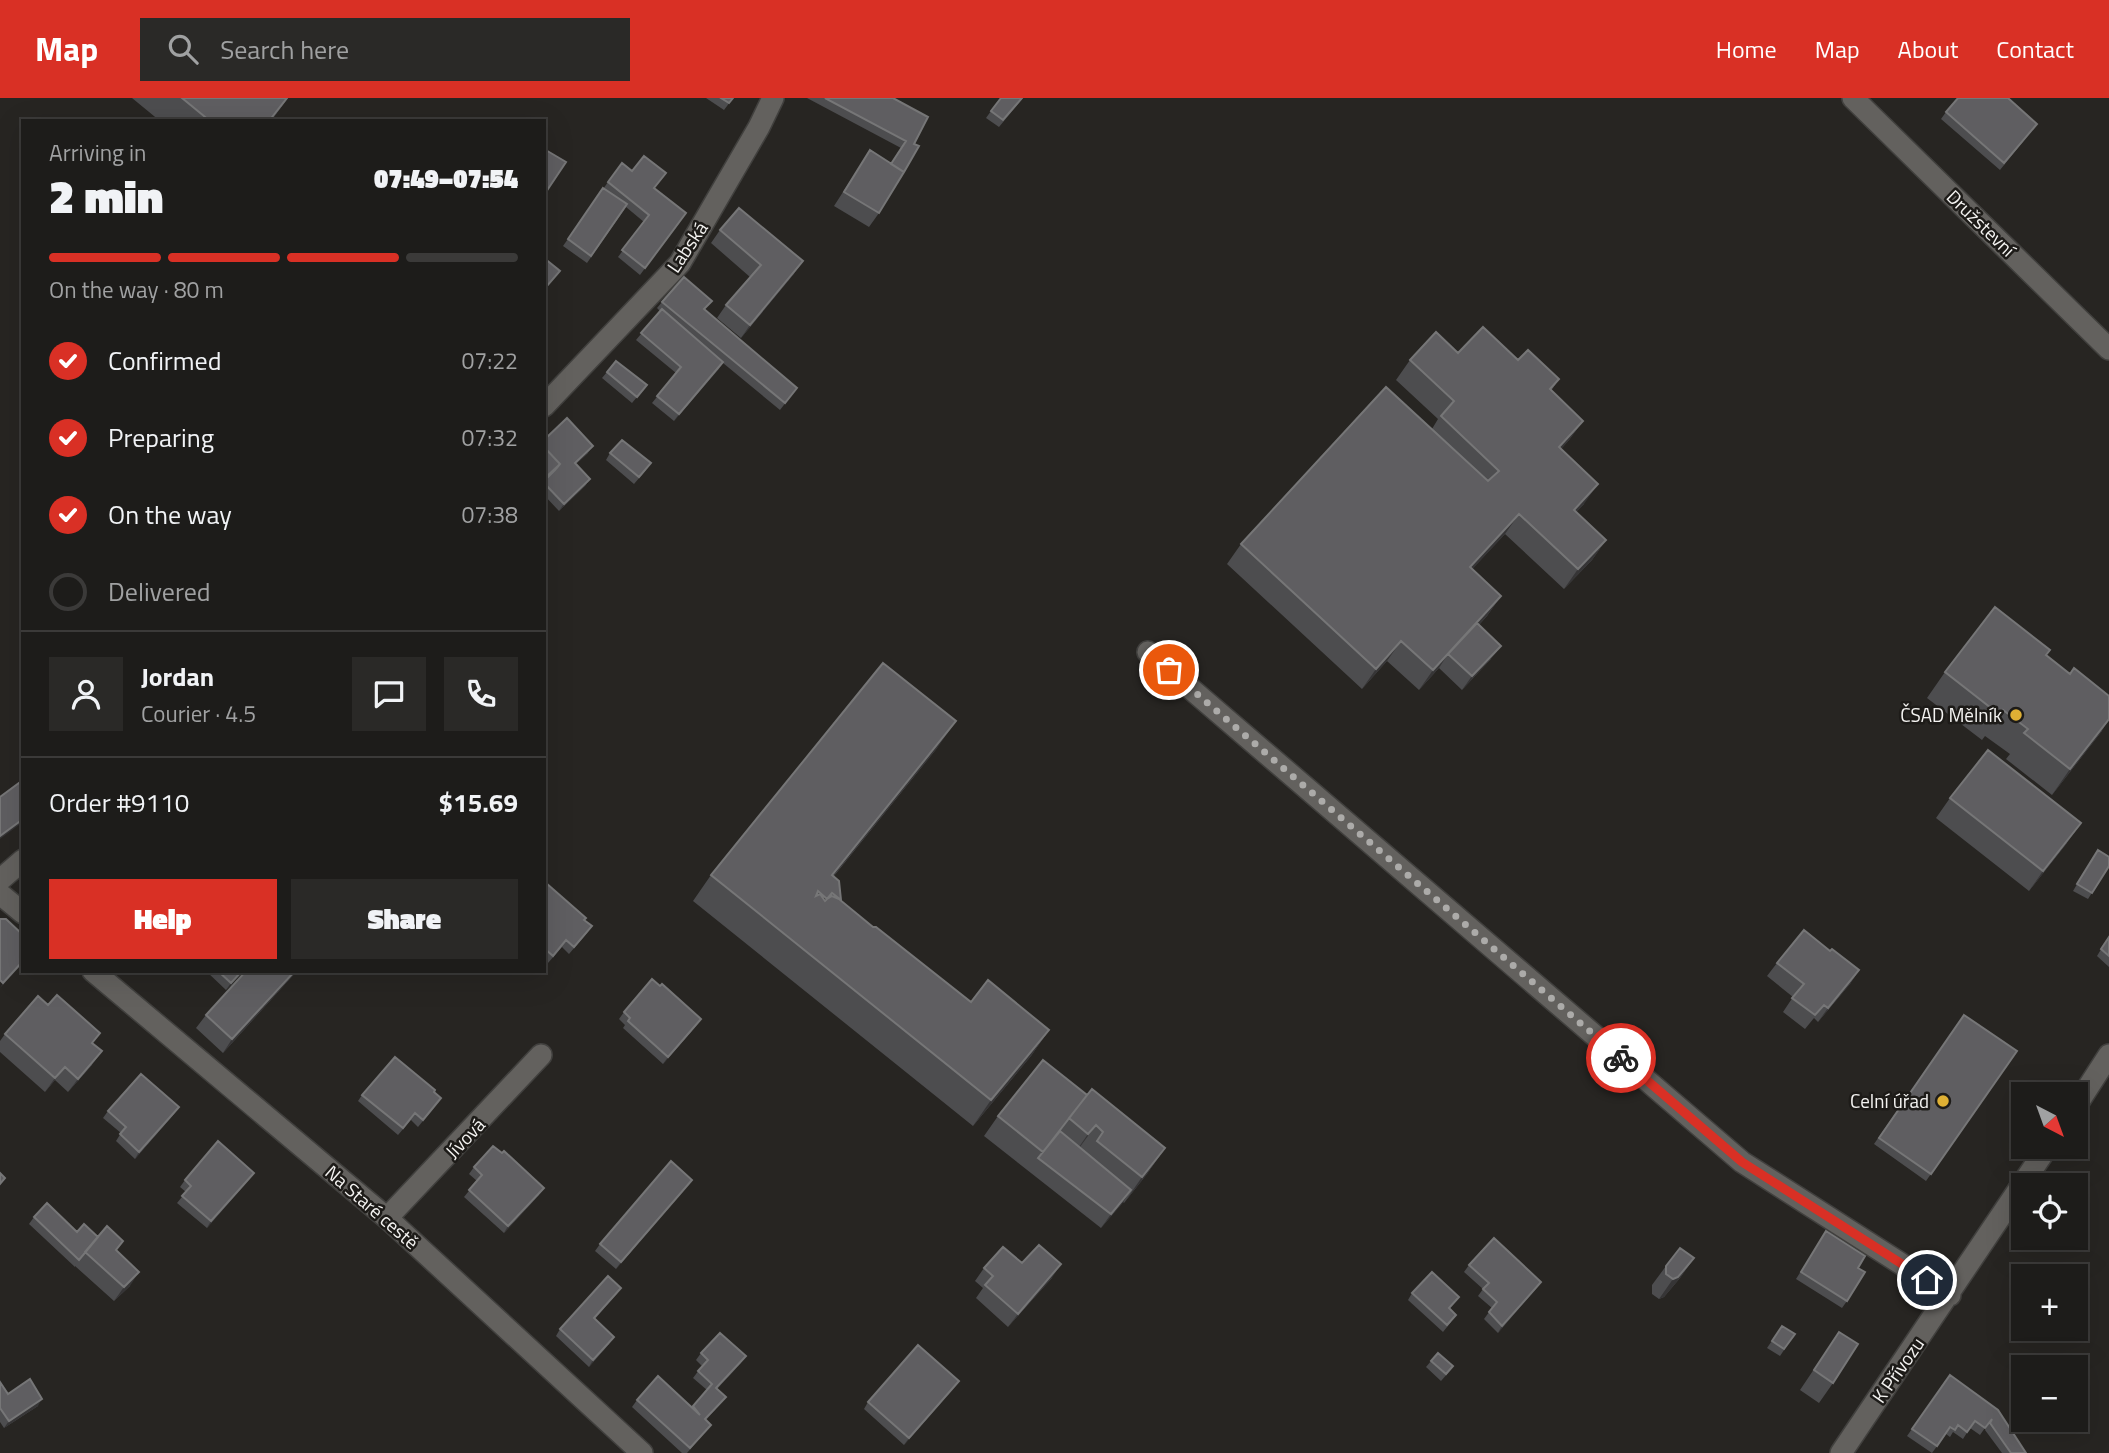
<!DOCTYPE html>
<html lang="en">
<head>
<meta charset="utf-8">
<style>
  body { margin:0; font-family:"Titillium Web",sans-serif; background:#2a2927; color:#f1f3f6; height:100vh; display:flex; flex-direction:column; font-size:26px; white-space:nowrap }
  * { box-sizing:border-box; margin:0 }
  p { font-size:23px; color:#a0a1a2 }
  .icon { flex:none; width:38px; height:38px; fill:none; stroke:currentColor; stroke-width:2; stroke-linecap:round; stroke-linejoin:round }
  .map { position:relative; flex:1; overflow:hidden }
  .side { position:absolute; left:21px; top:21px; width:525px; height:854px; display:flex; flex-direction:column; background:#1d1c1a; border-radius:0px; box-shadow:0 7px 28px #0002,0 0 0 2px #3b3a39 }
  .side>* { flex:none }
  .needle { width:46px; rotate:139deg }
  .buttons { position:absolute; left:2011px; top:984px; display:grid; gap:14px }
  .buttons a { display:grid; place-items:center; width:77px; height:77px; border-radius:0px; background:#1d1c1a; box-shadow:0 7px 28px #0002,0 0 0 2px #3b3a39; font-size:35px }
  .pin { position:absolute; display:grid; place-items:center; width:60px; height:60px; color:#fff; margin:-30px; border:4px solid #fff; border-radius:50%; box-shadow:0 2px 7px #0007 }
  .courier { position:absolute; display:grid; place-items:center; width:70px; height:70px; margin:-35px; border:5px solid #d93025; border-radius:50%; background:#fff; color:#222; box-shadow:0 2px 9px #0007 }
  .head em { font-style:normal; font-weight:800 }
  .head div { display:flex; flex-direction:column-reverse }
  .head { display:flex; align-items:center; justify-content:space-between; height:119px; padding:0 28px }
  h1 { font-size:46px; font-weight:800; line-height:52px }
  .bar { display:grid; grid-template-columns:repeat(4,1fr); gap:10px 7px; align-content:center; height:84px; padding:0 28px }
  .bar i { height:9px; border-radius:5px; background:#3b3a39 }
  .bar .selected { background:#d93025 }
  .bar p { grid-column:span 4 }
  .line { display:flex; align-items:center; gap:18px; padding:0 28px; border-top:2px solid #3b3a39 }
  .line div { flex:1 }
  .round { display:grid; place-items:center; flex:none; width:74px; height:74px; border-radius:0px; background:#2a2927 }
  ol { padding:0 28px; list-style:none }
  li { display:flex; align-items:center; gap:21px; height:77px }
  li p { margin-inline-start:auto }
  li .icon { padding:7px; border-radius:50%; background:#d93025; color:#fff; stroke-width:4 }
  li:last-child { color:#a0a1a2 }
  li i { width:38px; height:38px; border:4px solid #3b3a39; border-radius:50% }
  .action { display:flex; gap:14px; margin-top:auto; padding:14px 28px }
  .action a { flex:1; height:80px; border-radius:0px; background:#d93025; color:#fff; font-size:28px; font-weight:800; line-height:80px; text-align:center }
  .action a+a { background:#2a2927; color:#f1f3f6 }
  header { display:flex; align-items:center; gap:42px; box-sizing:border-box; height:98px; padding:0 35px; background:#d93025; color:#fff }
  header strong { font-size:33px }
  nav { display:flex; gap:38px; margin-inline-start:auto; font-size:24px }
  .search { width:490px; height:63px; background:#2a2927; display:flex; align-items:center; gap:18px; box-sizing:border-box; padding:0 24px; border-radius:0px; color:#a0a1a2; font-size:26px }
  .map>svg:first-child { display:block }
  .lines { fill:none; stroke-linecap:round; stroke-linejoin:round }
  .minor-casing { stroke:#41403e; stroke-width:24 }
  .minor { stroke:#63615e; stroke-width:21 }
  .wall { fill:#4d4d4f; fill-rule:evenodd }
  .shaded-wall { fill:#363536 }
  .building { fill:#5f5e61; stroke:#767677; stroke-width:2; fill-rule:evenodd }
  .done { stroke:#acaba9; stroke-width:7; stroke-dasharray:0 12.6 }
  .route { stroke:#d93025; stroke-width:9 }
  .poi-dot { fill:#dfb034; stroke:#1d1b18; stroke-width:2.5 }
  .labels { text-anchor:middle; stroke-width:5; stroke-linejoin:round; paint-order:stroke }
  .street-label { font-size:19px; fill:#f4f3f1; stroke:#1d1b18 }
  .poi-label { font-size:19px; fill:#f4f3f1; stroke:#1d1b18; text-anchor:end }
</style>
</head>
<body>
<header>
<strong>Map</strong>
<div class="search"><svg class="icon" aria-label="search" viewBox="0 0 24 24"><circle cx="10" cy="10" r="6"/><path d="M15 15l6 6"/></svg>Search here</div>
<nav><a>Home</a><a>Map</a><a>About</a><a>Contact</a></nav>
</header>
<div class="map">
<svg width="2109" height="1355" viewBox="0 0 2109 1355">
  <rect width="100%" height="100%" fill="#272522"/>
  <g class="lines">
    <g class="minor-casing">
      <path id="minor" d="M 1853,0 L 2109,251
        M 544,308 L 680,165 L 759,29 L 773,0
        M 1148,554 L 1742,1064 L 1950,1197
        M 0,782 L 23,762
        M 0,796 L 23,815
        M 93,873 L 387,1120 L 642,1355
        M 2076,1008 L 2109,957
        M 387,1120 L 541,957
        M 1841,1355 L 2048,1048"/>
    </g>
    <use href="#minor" class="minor"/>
  </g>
  <path class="wall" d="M 132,0 L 288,0 L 271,23 L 160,23 Z
    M 706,0 L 733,0 L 724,12 Z
    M 807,0 L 893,0 L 928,19 L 879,115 L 869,129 L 834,108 L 870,52 L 891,66 L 901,50 Z
    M 1023,0 L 999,29 L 986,20 L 991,13 Z
    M 1946,14 L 2037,26 L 2000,72 L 1941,21 Z
    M 608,84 L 654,90 L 686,115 L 640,177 L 618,159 L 644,124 L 626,109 L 587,165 L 563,148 Z
    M 720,132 L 803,163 L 793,177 L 741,240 L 717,220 L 726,207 L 750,179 L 711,145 Z
    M 662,204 L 705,212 L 797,290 L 780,312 L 723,265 L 674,323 L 652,305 L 676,275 L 636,242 L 660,213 L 657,210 Z
    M 1458,255 L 1518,262 L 1559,281 L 1551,293 L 1583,323 L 1569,342 L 1561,351 L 1584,406 L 1576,414 L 1606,442 L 1592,462 L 1564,491 L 1505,436 L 1472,471 L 1501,498 L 1487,518 L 1479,527 L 1491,561 L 1462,592 L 1439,570 L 1419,592 L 1387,563 L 1362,591 L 1227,466 L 1241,446 L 1432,331 L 1438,321 L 1396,282 L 1410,262 Z
    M 607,274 L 647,287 L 632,305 L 602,280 Z
    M 544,342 L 588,355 L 576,366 L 590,381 L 585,388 L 559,413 L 544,397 Z
    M 610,355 L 646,372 L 634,386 L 606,362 Z
    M 2046,557 L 2102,633 L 2052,697 L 2006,661 L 2010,656 L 1985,638 L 1982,642 L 1927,600 L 1945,574 Z
    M 938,649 L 834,778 L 841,803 L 873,829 L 971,904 L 1049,932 L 1031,958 L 973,1028 L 693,803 L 711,777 ZM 820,795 L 827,801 L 825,803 L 818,797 Z
    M 1950,700 L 2067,745 L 2029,793 L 1936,720 Z
    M 2093,759 L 2109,768 L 2088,801 L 2073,793 Z
    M 544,787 L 587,835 L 569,856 L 562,849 L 548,865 L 544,861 Z
    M 2109,838 L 2109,869 L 2097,858 Z
    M 1830,853 L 1859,872 L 1850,886 L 1818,924 L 1814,920 L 1805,931 L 1783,914 L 1793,899 L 1767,878 L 1777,865 Z
    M 206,873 L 244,873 L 226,892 Z
    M 246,873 L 297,873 L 223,955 L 196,930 L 206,917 Z
    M 624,914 L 696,928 L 663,966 L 623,930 L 625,927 L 619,921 Z
    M 1964,917 L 2017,953 L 1926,1083 L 1874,1046 Z
    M 5,936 L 93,946 L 92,967 L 68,994 L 55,982 L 45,994 L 0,954 L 0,943 Z
    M 434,994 L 436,1007 L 418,1029 L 411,1022 L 398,1037 L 358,1003 L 362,997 Z
    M 1087,997 L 1165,1050 L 1147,1076 L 1124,1105 L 1123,1104 L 1101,1130 L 984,1038 L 998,1018 Z
    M 108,1013 L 174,1016 L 135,1061 L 116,1043 L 121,1035 L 103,1020 Z
    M 474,1069 L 539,1097 L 504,1135 L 464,1099 L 477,1083 L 469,1076 Z
    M 254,1075 L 207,1130 L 177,1105 L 186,1094 L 180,1089 L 185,1082 Z
    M 687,1088 L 616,1171 L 595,1153 L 600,1146 Z
    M 34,1119 L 77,1134 L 98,1139 L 116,1152 L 130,1188 L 114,1203 L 75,1168 L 75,1169 L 29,1126 Z
    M 1822,1140 L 1858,1170 L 1847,1203 L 1842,1210 L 1796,1181 Z
    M 1694,1160 L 1680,1180 L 1664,1199 L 1659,1201 L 1652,1196 L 1652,1187 L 1666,1168 Z
    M 1469,1167 L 1541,1184 L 1498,1235 L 1484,1221 L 1492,1210 L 1478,1198 L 1483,1191 L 1464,1174 Z
    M 984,1170 L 1052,1180 L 1008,1229 L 976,1200 L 983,1190 L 975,1183 Z
    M 621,1190 L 595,1221 L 609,1246 L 589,1269 L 556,1238 L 560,1231 Z
    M 1412,1195 L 1450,1211 L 1451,1224 L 1443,1234 L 1408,1202 Z
    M 1782,1228 L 1795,1236 L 1780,1258 L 1767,1250 Z
    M 1839,1234 L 1833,1285 L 1819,1305 L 1800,1292 Z
    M 701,1255 L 741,1265 L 717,1291 L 721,1305 L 706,1322 L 711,1327 L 687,1355 L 682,1355 L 632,1309 L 637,1302 L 692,1309 L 707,1292 L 693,1280 L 702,1268 L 696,1262 Z
    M 1431,1263 L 1448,1275 L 1441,1283 L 1426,1269 Z
    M 1950,1277 L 2026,1355 L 2002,1355 L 1985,1332 L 1987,1327 L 1980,1337 L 1970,1330 L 1963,1341 L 1953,1334 L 1950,1339 L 1946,1336 L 1932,1355 L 1907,1338 Z
    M 959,1283 L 904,1347 L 864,1311 L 868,1304 Z
    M 0,1284 L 8,1296 L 38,1308 L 4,1330 L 0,1324 Z"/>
  <path class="shaded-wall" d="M 287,0 L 271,23 L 269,23 Z
    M 803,163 L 793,177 L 741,240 L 750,227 Z
    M 723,264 L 719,271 L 674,323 L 679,316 Z
    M 1583,323 L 1569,342 L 1545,369 L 1559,349 Z
    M 593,348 L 588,355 L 570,372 L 575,365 Z
    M 590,381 L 585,388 L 559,413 L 564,406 Z
    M 1598,386 L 1584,406 L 1560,432 L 1574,412 Z
    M 1519,416 L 1505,436 L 1456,489 L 1470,469 Z
    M 1606,442 L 1592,462 L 1564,491 L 1578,471 Z
    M 1501,498 L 1487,518 L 1450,558 L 1448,556 L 1439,570 L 1419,592 L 1433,572 Z
    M 1401,543 L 1387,563 L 1362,591 L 1376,571 Z
    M 1501,548 L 1491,561 L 1462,592 L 1472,578 Z
    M 2109,621 L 2102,633 L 2052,697 L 2070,671 Z
    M 956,623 L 938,649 L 814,802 L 832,777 Z
    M 23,721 L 23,724 L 0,741 L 0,738 Z
    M 2081,725 L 2067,745 L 2029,793 L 2043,773 Z
    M 23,863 L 23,865 L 0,890 L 3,885 Z
    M 1859,872 L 1850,886 L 1818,924 L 1828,910 Z
    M 242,873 L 244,873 L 226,892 L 231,885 Z
    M 295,873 L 297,873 L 223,955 L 232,941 Z
    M 701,921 L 696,928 L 663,966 L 668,959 Z
    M 1049,932 L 1031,958 L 973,1028 L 991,1002 Z
    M 102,953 L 92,967 L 68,994 L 78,981 Z
    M 65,969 L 55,982 L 45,994 L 55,980 Z
    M 179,1009 L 174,1016 L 135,1061 L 139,1054 Z
    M 1096,1027 L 1077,1053 L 1070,1062 L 1088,1036 Z
    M 1165,1050 L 1147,1076 L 1124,1105 L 1142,1079 Z
    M 254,1075 L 249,1082 L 207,1130 L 211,1123 Z
    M 692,1082 L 687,1088 L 616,1171 L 621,1164 Z
    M 544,1090 L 539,1097 L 504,1135 L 508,1128 Z
    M 1131,1092 L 1122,1106 L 1101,1130 L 1111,1116 Z
    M 1694,1160 L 1680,1180 L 1664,1199 L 1659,1201 L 1673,1181 Z
    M 1061,1166 L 1052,1180 L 1008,1229 L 1018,1216 Z
    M 139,1174 L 130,1188 L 114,1203 L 124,1189 Z
    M 1541,1184 L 1536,1191 L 1498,1235 L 1502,1228 Z
    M 621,1190 L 616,1197 L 589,1227 L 594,1220 Z
    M 614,1239 L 609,1246 L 589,1269 L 593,1262 Z
    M 746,1258 L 741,1265 L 711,1297 L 716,1290 Z
    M 959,1283 L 954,1290 L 904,1347 L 909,1340 Z
    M 726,1299 L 721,1305 L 700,1328 L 705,1321 Z
    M 42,1301 L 38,1308 L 4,1330 L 9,1323 Z"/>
  <path class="building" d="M 182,0 L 287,0 L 269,23 L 210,23 Z
    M 721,0 L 733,0 L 729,5 Z
    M 825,0 L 893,0 L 928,19 L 914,46 L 919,48 L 904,74 L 891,66 L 906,43 Z
    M 1001,0 L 1022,0 L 1003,22 L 991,13 Z
    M 1958,0 L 2008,0 L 2037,26 L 2004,65 L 1946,14 Z
    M 544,51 L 566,64 L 544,97 Z
    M 870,52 L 904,74 L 879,115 L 844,94 Z
    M 644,58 L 666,75 L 654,90 L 686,115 L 645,170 L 622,152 L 649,117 L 608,84 L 622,65 L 632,73 Z
    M 603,90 L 627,106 L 591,158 L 568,141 Z
    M 739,110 L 803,163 L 750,227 L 726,207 L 761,167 L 720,132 Z
    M 544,160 L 560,173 L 547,188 L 544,186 Z
    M 684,179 L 712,203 L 704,211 L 797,290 L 785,305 L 662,204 Z
    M 662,211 L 723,264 L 679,316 L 657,298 L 681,269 L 641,235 Z
    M 1483,229 L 1518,262 L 1528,252 L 1559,281 L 1550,291 L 1583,323 L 1559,349 L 1598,386 L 1574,412 L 1606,442 L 1578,471 L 1519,416 L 1470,469 L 1501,498 L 1433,572 L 1401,543 L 1376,571 L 1241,446 L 1386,289 L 1488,383 L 1499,373 L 1441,318 L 1454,303 L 1410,262 L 1436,234 L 1458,255 Z
    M 616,263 L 647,287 L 637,299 L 607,274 Z
    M 567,320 L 593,348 L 575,365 L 590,381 L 564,406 L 544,385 L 544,383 L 555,372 L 560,366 L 544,349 L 544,342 Z
    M 622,342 L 651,365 L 639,379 L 610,355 Z
    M 544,349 L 560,366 L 544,381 Z
    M 1995,509 L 2050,552 L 2046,557 L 2070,576 L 2074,570 L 2109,598 L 2109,621 L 2070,671 L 2024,635 L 2028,631 L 2003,612 L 2000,617 L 1945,574 Z
    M 1477,525 L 1501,548 L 1472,578 L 1448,556 Z
    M 883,565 L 956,623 L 832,777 L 839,783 L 841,802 L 832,795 L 827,801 L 832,798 L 839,801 L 873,829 L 876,829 L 971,904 L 988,882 L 1049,932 L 991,1002 L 711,777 ZM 818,793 L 827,801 L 825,803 L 820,796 L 816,798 Z
    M 1988,652 L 2081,725 L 2043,773 L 1950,700 Z
    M 23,682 L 23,721 L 0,738 L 0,699 Z
    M 2098,752 L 2109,759 L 2109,768 L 2092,795 L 2077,786 Z
    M 546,785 L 586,820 L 584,822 L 592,828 L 574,849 L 566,842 L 553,858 L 544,850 L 544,787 Z
    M 0,821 L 6,821 L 23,837 L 23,863 L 3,885 L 0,882 Z
    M 1804,832 L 1830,853 L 1832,851 L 1859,872 L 1828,910 L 1824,907 L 1815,917 L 1792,900 L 1804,886 L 1777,865 Z
    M 2109,839 L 2109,858 L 2101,851 Z
    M 218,873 L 242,873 L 231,885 Z
    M 246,873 L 295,873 L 232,941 L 206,917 Z
    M 652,881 L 660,888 L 662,886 L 701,921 L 668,959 L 628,923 L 630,920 L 624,914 Z
    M 57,897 L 100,935 L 92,945 L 102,953 L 78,981 L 65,969 L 55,980 L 5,936 L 38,898 L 48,907 Z
    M 1964,917 L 2017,953 L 1931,1076 L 1879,1040 Z
    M 395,959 L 435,992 L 434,994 L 441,1000 L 423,1022 L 415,1015 L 403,1030 L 362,997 Z
    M 1043,962 L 1087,997 L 1043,1054 L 998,1018 Z
    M 141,976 L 179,1009 L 139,1054 L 120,1036 L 126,1029 L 108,1013 Z
    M 1092,991 L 1165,1050 L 1142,1079 L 1097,1043 L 1103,1034 L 1096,1027 L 1088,1036 L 1069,1020 Z
    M 1060,1033 L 1131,1092 L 1111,1116 L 1038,1060 Z
    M 218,1043 L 254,1075 L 211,1123 L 182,1098 L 191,1088 L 185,1082 Z
    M 493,1048 L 502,1055 L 504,1053 L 544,1090 L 508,1128 L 469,1092 L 482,1077 L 474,1069 Z
    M 671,1063 L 692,1082 L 621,1164 L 600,1146 Z
    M 0,1075 L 5,1080 L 0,1086 Z
    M 47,1105 L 77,1134 L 84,1126 L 98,1139 L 79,1162 L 34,1119 Z
    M 107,1128 L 123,1143 L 116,1152 L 139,1174 L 124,1189 L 85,1154 Z
    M 1826,1133 L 1865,1158 L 1858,1170 L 1865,1174 L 1847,1203 L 1801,1174 Z
    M 1494,1140 L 1541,1184 L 1502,1228 L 1489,1214 L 1497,1204 L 1483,1191 L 1489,1185 L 1469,1167 Z
    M 1039,1147 L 1061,1166 L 1018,1216 L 985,1187 L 993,1178 L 984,1170 L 1003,1149 L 1022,1165 Z
    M 1680,1150 L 1694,1160 L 1678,1179 L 1673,1181 L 1666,1176 L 1666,1168 Z
    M 1432,1174 L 1459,1199 L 1449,1210 L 1456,1217 L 1447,1227 L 1412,1195 Z
    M 608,1178 L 621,1190 L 594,1220 L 614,1239 L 593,1262 L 560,1231 Z
    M 1782,1228 L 1795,1236 L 1784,1251 L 1772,1243 Z
    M 1839,1234 L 1858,1246 L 1833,1285 L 1814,1272 Z
    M 720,1235 L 746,1258 L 716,1290 L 726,1299 L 705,1321 L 711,1327 L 690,1350 L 637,1302 L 658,1278 L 700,1317 L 693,1308 L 712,1286 L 698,1273 L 708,1262 L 701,1255 Z
    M 918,1247 L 959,1283 L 909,1340 L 868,1304 Z
    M 1438,1255 L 1453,1268 L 1446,1276 L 1431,1263 Z
    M 1950,1277 L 1998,1312 L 2026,1355 L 2011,1355 L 1990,1325 L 1992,1321 L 1985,1330 L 1975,1323 L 1967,1334 L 1958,1327 L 1955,1332 L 1950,1329 L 1937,1348 L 1912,1331 Z
    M 30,1281 L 42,1301 L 9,1323 L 0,1310 L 0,1284 L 8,1296 Z"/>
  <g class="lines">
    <path class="done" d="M 1169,572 L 1621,960"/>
    <path class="route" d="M 1621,960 L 1742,1064 L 1927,1182"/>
  </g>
  <g class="poi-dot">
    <circle cx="2016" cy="617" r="7"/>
    <circle cx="1943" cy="1003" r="7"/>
  </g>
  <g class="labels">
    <g class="street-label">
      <text transform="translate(1981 125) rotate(44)" y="7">Družstevní</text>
      <text transform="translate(687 149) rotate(-56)" y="7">Labská</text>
      <text transform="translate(465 1040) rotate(-46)" y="7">Jívová</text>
      <text transform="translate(372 1109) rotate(41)" y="7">Na Staré cestě</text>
      <text transform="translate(1898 1272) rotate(-55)" y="7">K Přívozu</text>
    </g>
    <g class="poi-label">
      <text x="2002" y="624">ČSAD Mělník</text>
      <text x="1929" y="1010">Celní úřad</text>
    </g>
  </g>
</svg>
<div class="buttons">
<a><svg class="needle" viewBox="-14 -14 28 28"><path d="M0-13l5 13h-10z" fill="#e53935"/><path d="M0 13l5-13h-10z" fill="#a0a1a2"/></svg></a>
<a><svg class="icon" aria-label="locate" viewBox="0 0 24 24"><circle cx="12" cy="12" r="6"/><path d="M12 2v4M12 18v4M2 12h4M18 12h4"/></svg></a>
<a>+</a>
<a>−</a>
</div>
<div class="pin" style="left:1169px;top:572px;background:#ea580c"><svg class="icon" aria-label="bag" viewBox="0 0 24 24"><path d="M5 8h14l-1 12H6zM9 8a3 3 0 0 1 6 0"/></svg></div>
<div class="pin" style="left:1927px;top:1182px;background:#1f2937"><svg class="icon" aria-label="home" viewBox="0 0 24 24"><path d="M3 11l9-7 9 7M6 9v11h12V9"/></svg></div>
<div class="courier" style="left:1621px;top:960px"><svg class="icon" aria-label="bike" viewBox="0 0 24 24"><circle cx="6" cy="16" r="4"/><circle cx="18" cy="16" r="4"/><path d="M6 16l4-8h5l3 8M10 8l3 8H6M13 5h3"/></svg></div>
<section class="side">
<div class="head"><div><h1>2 min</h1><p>Arriving in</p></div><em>07:49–07:54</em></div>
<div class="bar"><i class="selected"></i><i class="selected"></i><i class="selected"></i><i></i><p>On the way · 80 m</p></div>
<ol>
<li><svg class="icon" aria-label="check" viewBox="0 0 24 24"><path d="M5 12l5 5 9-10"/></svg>Confirmed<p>07:22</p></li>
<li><svg class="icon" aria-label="check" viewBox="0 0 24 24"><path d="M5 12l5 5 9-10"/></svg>Preparing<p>07:32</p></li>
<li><svg class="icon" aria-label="check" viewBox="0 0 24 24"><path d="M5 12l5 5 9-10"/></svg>On the way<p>07:38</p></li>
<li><i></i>Delivered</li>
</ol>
<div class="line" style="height:126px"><a class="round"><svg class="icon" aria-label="person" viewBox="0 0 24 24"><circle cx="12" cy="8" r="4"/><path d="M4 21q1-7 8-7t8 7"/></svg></a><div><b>Jordan</b><p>Courier · 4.5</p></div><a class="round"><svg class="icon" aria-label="chat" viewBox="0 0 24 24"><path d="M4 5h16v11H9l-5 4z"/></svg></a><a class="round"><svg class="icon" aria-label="phone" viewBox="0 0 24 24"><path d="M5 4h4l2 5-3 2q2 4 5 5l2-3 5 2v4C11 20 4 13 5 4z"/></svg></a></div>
<div class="line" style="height:91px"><div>Order #9110</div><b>$15.69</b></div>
<div class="action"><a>Help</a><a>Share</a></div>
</section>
</div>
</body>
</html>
